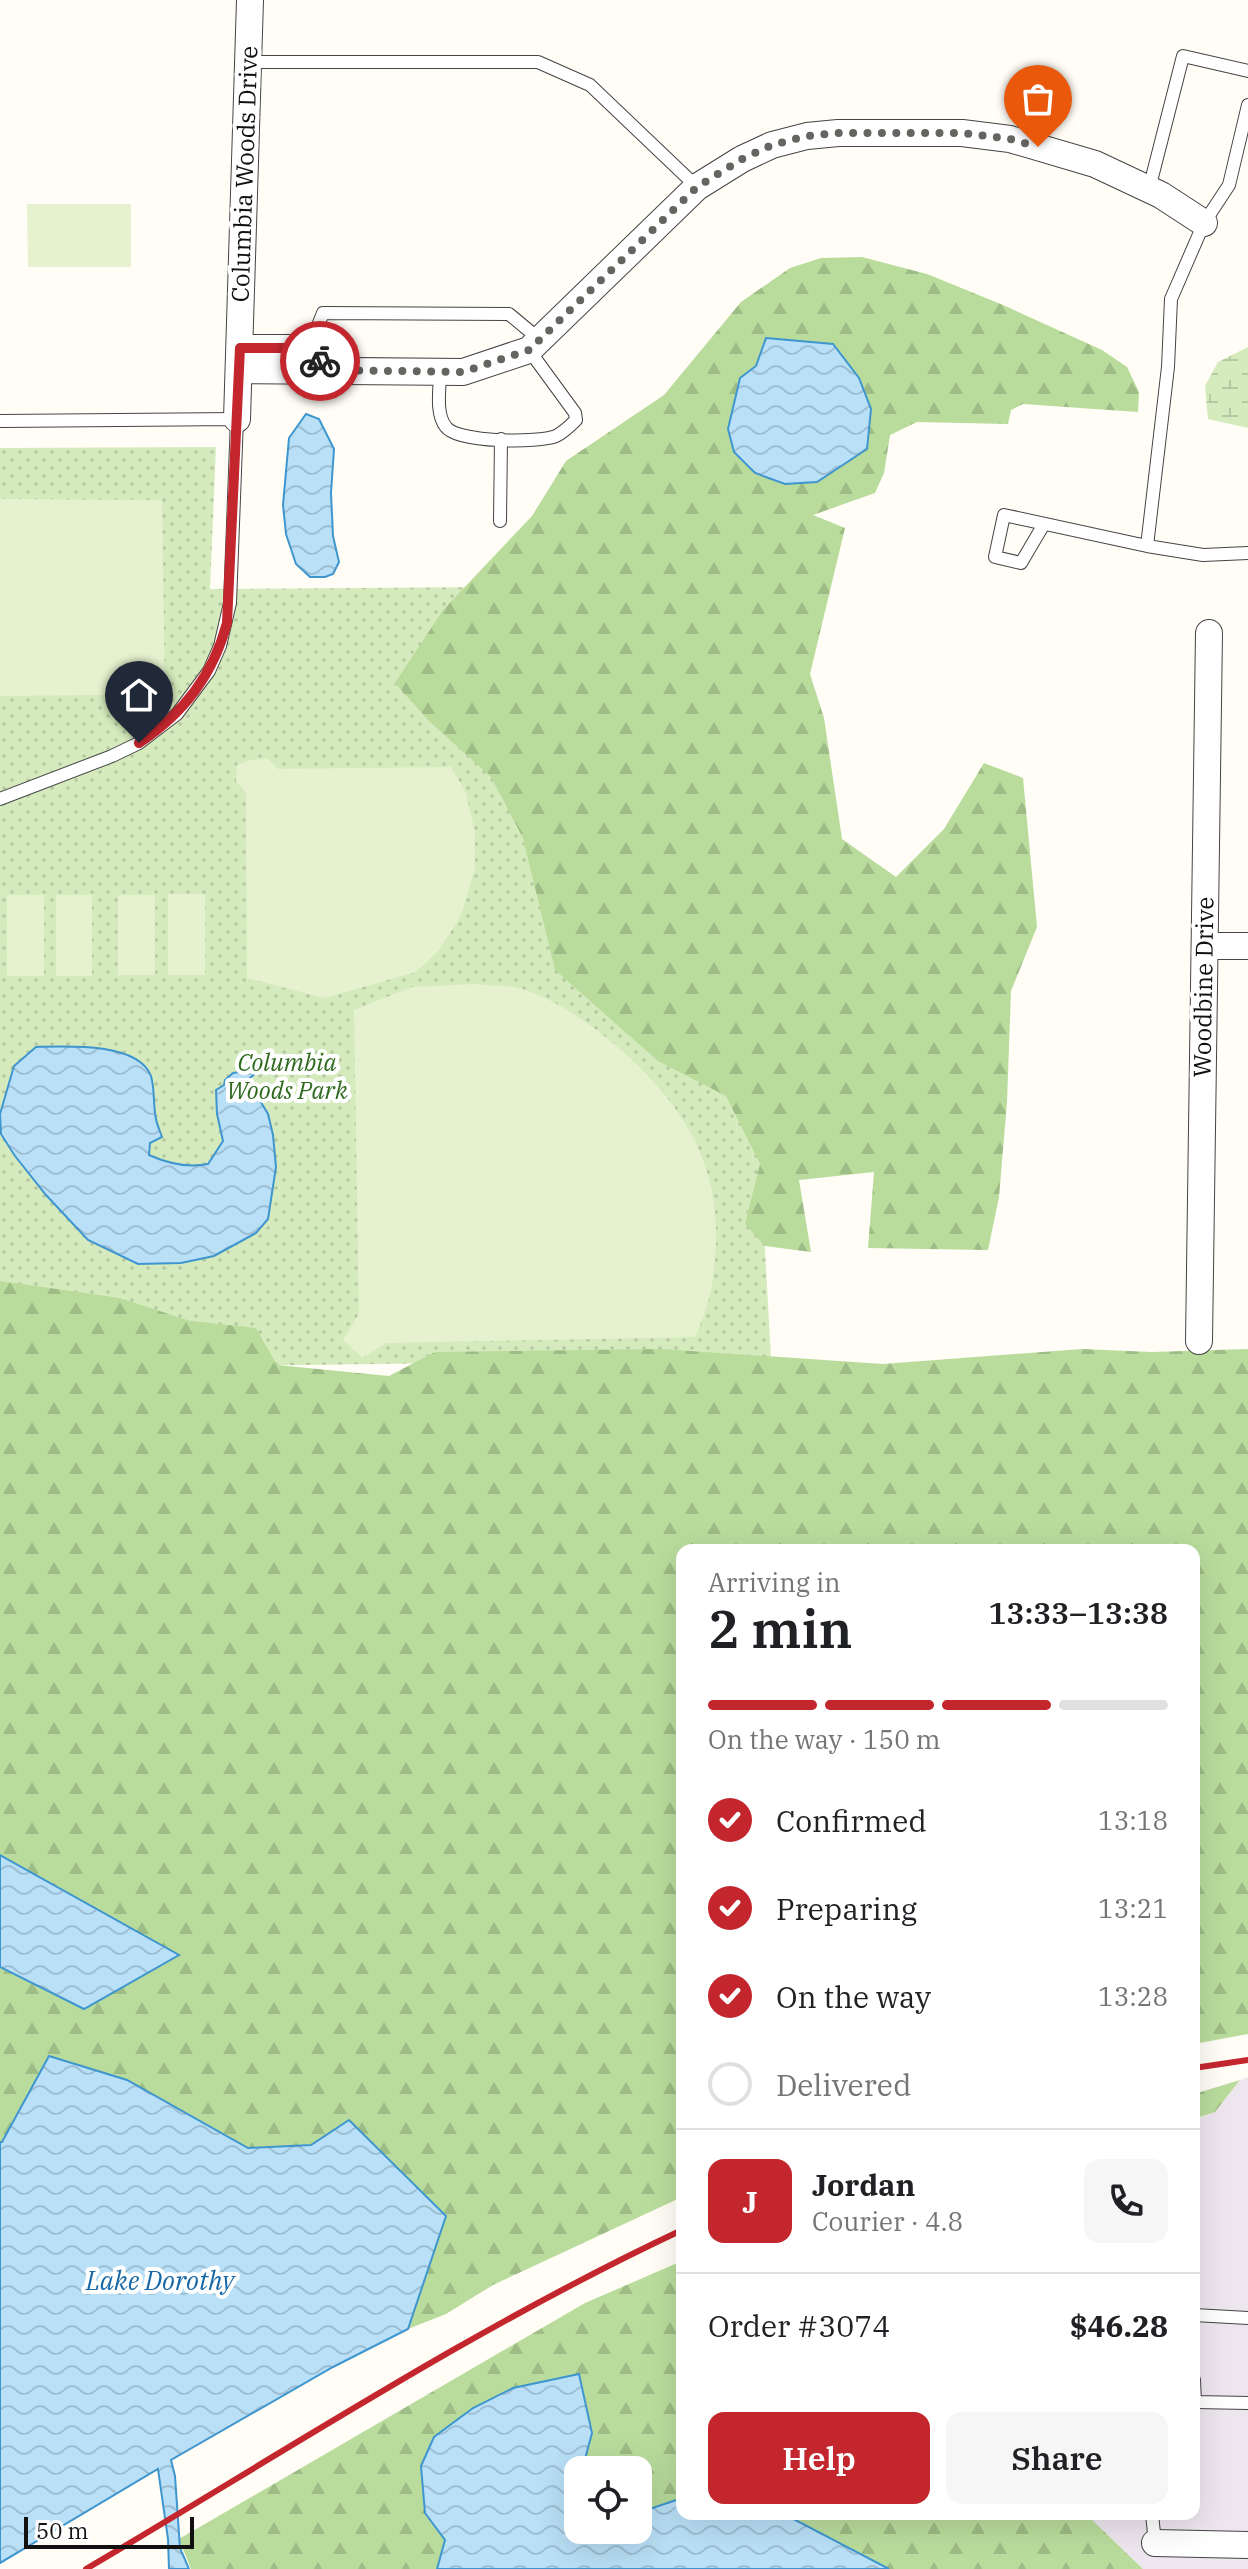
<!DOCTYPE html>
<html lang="en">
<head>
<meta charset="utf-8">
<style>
  body { margin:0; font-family:"IBM Plex Serif",serif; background:#f6f6f6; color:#202124; height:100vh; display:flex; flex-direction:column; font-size:30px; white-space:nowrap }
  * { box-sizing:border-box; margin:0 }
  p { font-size:26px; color:#757577 }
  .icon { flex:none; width:44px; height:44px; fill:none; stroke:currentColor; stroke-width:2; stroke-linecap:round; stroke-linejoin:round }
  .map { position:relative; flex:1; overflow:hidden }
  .side { position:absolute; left:676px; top:1544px; width:524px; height:976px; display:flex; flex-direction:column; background:#fff; border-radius:16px; box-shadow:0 8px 32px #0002 }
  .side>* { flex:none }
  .fabs { position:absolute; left:564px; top:2456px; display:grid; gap:16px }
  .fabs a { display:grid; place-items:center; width:88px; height:88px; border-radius:16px; background:#fff; box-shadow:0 8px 32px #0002; font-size:40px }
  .scale { position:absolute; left:24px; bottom:20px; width:170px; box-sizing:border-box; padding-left:8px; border:4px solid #111; border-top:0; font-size:22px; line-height:28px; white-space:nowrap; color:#111; -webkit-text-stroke:6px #fff; paint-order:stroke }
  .pin { position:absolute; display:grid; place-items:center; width:68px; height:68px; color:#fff; margin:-82px -34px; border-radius:50% 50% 50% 0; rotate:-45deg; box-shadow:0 0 8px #0007 }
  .pin .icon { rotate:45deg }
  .courier { position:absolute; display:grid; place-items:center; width:80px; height:80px; margin:-40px; border:6px solid #c4262e; border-radius:50%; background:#fff; color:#222; box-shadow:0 2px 10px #0007 }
  .head em { font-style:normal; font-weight:600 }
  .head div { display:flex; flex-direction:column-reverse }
  .head { display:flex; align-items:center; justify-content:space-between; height:136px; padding:0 32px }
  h1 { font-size:52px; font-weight:600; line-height:60px }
  .bar { display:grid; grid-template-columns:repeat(4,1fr); gap:12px 8px; align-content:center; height:96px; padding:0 32px }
  .bar i { height:10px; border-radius:6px; background:#e0e0e0 }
  .bar .selected { background:#c4262e }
  .bar p { grid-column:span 4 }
  .line { display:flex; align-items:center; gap:20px; padding:0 32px; border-top:2px solid #e0e0e0 }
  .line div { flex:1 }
  .round { display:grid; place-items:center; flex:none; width:84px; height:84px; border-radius:16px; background:#f6f6f6 }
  ol { padding:0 32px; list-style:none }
  li { display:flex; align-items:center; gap:24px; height:88px }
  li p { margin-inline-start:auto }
  li .icon { padding:8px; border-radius:50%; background:#c4262e; color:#fff; stroke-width:4 }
  li:last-child { color:#757577 }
  li i { width:44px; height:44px; border:4px solid #e0e0e0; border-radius:50% }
  .action { display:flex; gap:16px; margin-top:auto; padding:16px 32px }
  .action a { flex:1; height:92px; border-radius:16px; background:#c4262e; color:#fff; font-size:32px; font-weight:600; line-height:92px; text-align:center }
  .action a+a { background:#f6f6f6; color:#202124 }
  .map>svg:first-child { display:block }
  .industrial { fill:#eee6ef }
  .green { fill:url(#green-dots) }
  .forest { fill:url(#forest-firs) }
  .wetland { fill:url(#wetland-marsh) }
  .pitch { fill:#e6f2cf }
  .water { fill:url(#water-waves); stroke:#3f96cf; stroke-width:2 }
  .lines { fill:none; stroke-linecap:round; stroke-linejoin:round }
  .lane-casing { stroke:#444; stroke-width:14 }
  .street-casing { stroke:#444; stroke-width:28 }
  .lane { stroke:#fff; stroke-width:12 }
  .street { stroke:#fff; stroke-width:26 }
  .rail { stroke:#c4262e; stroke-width:6 }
  .done { stroke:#646461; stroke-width:8; stroke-dasharray:0 14.4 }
  .route { stroke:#c4262e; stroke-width:10 }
  .labels { text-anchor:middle; stroke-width:8; stroke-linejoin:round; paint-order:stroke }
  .street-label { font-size:24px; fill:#111; stroke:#fff }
  .park-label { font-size:24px; font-style:italic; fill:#2f6b1f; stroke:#fff }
  .water-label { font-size:26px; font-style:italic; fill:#1768a6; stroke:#fff }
</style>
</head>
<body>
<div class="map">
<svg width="1248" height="2569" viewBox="0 0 1248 2569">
  <defs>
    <pattern id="green-dots" width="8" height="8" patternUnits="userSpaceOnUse" patternTransform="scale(2)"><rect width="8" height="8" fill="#d5ebbd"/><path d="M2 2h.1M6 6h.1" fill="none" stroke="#b6c8a1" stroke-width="1.8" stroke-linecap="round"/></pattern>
    <pattern id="forest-firs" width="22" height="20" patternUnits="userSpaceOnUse" patternTransform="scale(2)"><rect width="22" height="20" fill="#b9dc9c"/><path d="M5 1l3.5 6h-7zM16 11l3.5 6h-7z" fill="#9ebc85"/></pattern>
    <pattern id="wetland-marsh" width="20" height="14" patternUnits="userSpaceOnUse" patternTransform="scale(2)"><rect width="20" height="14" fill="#d5ebbd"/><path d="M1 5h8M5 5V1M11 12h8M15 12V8" fill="none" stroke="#b6c8a1"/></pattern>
    <pattern id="water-waves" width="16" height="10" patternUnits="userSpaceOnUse" patternTransform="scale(2)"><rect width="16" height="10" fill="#b9e0f7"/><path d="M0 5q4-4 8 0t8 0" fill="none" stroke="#9ebfd3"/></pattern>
  </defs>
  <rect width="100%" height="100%" fill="#fffdf5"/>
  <path class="industrial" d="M 1248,2077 L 1248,2569 L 1143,2569 L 1086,2514 L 1194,2514 L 1194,2120 L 1215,2112 L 1240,2080 Z"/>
  <path class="green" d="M 216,447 L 210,589 L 497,587 L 756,1088 L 771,1358 L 101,1368 L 0,1358 L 0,448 Z"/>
  <path class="forest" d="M 862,257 L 927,274 L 1003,305 L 1102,350 L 1127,367 L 1139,392 L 1138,412 L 1023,404 L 1011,410 L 1008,424 L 917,422 L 890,435 L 884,473 L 875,493 L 813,515 L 845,528 L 810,674 L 824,718 L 842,839 L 896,877 L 944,829 L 984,763 L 1023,778 L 1037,927 L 1011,991 L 1007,1102 L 999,1197 L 988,1250 L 868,1248 L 874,1172 L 799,1180 L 811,1252 L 765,1246 L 745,1224 L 760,1164 L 726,1096 L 658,1061 L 555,970 L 523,838 L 491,777 L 429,721 L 395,683 L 443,610 L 532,516 L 566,461 L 664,395 L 741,302 L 790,268 L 821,258 Z
    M 0,1281 L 120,1298 L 190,1321 L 256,1328 L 277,1365 L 389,1376 L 435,1352 L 661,1349 L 883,1364 L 1082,1349 L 1152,1352 L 1248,1349 L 1248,2034 L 1194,2044 L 1194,1550 L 682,1550 L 682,2197 L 493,2285 L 446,2314 L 408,2329 L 446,2216 L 311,2145 L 248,2148 L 127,2080 L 2,2143 L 0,2142 L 0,1967 L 84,2009 L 178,1955 L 0,1855 Z
    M 1240,2080 L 1215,2112 L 1194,2119 L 1194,2094 Z
    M 682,2261 L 682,2498 L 638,2513 L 638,2470 L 582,2470 L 592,2433 L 578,2374 L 425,2513 L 445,2540 L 437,2569 L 191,2569 L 179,2539 L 585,2303 Z
    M 784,2514 L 1086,2514 L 1143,2569 L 889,2569 Z"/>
  <path class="wetland" d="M 1248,347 L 1248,428 L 1208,419 L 1205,386 L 1218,362 Z"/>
  <path class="pitch" d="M 27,204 L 131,204 L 131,267 L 28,267 Z
    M 0,499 L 162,500 L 165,694 L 0,696 Z
    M 267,758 L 278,769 L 451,767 L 466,793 L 475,832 L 475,868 L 461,915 L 440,949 L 416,972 L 324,998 L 247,978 L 246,793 L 236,781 L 237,765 L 247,761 Z
    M 168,894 L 205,894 L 205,975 L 168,975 Z
    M 7,895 L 44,895 L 44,976 L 7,976 Z
    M 56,895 L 92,895 L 92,976 L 56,976 Z
    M 118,895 L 155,895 L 155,975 L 118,975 Z
    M 476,984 C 490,986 506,985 519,988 C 552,997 588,1022 614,1044 C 677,1098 719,1156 716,1243 C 714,1280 711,1303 695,1337 L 386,1343 L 363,1358 L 343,1340 L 359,1314 L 354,1010 L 412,987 Z"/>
  <path class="water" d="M 766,338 L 833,344 L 859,378 L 871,409 L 867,449 L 817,482 L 785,484 L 755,473 L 734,452 L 728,429 L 740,378 L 756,366 Z
    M 306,414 L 319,419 L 334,449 L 331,493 L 333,536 L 339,562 L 333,574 L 325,577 L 310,577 L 296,564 L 286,534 L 283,505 L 289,438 Z
    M 36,1047 C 66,1046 138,1042 151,1076 C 155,1090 153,1106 156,1119 C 157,1125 160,1131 162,1137 L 150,1143 L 149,1155 C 167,1163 188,1168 208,1164 L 223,1141 L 217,1114 L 216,1090 L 224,1085 L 225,1080 L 233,1073 L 260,1069 L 250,1078 L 251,1086 L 268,1114 L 273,1135 L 276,1167 L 268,1219 L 256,1233 L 214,1256 L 181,1263 L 138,1264 L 88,1240 L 46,1195 L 15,1156 L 1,1134 L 0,1114 L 14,1066 Z
    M 0,1855 L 179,1955 L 84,2009 L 0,1967 Z
    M 49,2056 L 127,2080 L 248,2148 L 311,2145 L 349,2120 L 446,2216 L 408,2329 L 333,2367 L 171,2460 L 175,2476 L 180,2548 L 189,2569 L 169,2569 L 168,2539 L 158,2469 L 0,2563 L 0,2142 L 2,2142 Z
    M 579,2374 L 592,2433 L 582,2470 L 578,2470 L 578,2530 L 638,2530 L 638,2513 L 682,2498 L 682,2514 L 784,2514 L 889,2569 L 437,2569 L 445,2540 L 425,2513 L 421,2466 L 434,2437 L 473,2408 L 513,2388 Z"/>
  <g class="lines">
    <g class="lane-casing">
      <path id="lane" d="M 248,62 L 538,62 L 590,85 L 697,187
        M 1149,189 L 1183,56 L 1248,71
        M 309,348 L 323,313 L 509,314 L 539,339
        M 440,372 C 440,388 435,414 446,427 C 458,443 539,443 556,436 C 564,432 570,426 576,420 L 575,413 L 529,350
        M 0,421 L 237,419 L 230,603 L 220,646 L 209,671 L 177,714 L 139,743 L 112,756 L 0,799
        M 500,521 L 501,439
        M 1044,524 L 1021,563 L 995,557 L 1004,515 L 1147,546 L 1203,555 L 1248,553
        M 1147,546 L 1168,367 L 1171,299 L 1204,223 L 1229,185 L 1248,105
        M 1194,2315 L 1248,2318
        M 1194,2380 L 1195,2402 L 1248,2403
        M 1152,2514 L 1155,2543"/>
    </g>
    <g class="street-casing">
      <path id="street" d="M 240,348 L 309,348 L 328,370
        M 240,370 L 463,372 L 529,350 L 697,187 L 742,159 L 772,145 L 807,136 L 838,133 L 962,133 L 1010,139 L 1095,164 L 1161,195 L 1204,223
        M 237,419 L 250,0
        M 1205,946 L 1248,946
        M 1199,1341 L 1209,633
        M 1155,2543 L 1248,2545"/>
    </g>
    <use href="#lane" class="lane"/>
    <use href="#street" class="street"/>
    <path class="rail" d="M 1194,2068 L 1248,2060
      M 86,2569 C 283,2453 475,2327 682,2230"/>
  </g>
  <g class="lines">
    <path class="done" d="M 320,361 L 328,370 L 463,372 L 529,350 L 697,187 L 742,159 L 772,145 L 807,136 L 838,133 L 962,133 L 1010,139 L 1038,147"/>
    <path class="route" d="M 139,743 C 184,713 213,675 227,623 L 240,348 L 309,348 L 320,361"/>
  </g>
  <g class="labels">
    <g class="street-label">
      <text transform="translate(245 174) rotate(-88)" y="8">Columbia Woods Drive</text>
      <text transform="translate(1204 987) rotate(-89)" y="8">Woodbine Drive</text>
    </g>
    <g class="park-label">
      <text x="287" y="1071">Columbia<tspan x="287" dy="28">Woods Park</tspan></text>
    </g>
    <g class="water-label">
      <text x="160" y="2290">Lake Dorothy</text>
    </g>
  </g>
</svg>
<div class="fabs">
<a><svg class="icon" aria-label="locate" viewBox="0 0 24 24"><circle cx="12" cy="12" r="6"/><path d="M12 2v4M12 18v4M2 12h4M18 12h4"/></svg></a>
</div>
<div class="scale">50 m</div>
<div class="pin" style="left:1038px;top:147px;background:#ea580c"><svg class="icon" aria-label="bag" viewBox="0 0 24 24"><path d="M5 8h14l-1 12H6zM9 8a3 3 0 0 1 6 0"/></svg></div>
<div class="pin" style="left:139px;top:743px;background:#1f2937"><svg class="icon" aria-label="home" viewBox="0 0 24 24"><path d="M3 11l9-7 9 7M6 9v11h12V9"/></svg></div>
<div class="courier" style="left:320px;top:361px"><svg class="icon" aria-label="bike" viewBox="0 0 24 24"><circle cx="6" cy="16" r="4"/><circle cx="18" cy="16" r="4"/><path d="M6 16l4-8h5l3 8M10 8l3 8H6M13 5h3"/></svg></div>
<section class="side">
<div class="head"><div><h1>2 min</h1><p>Arriving in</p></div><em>13:33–13:38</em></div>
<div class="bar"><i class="selected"></i><i class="selected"></i><i class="selected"></i><i></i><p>On the way · 150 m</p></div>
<ol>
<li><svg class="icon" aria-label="check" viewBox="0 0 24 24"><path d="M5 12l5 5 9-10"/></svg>Confirmed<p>13:18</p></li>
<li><svg class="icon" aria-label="check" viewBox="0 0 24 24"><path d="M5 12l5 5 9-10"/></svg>Preparing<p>13:21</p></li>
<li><svg class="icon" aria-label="check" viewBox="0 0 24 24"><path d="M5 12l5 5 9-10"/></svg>On the way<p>13:28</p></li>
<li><i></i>Delivered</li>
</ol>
<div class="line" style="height:144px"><b class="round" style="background:#c4262e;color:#fff">J</b><div><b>Jordan</b><p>Courier · 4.8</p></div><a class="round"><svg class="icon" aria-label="phone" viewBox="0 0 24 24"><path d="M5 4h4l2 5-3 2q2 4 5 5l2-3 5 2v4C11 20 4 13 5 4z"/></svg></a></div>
<div class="line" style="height:104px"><div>Order #3074</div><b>$46.28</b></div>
<div class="action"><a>Help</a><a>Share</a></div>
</section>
</div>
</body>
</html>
